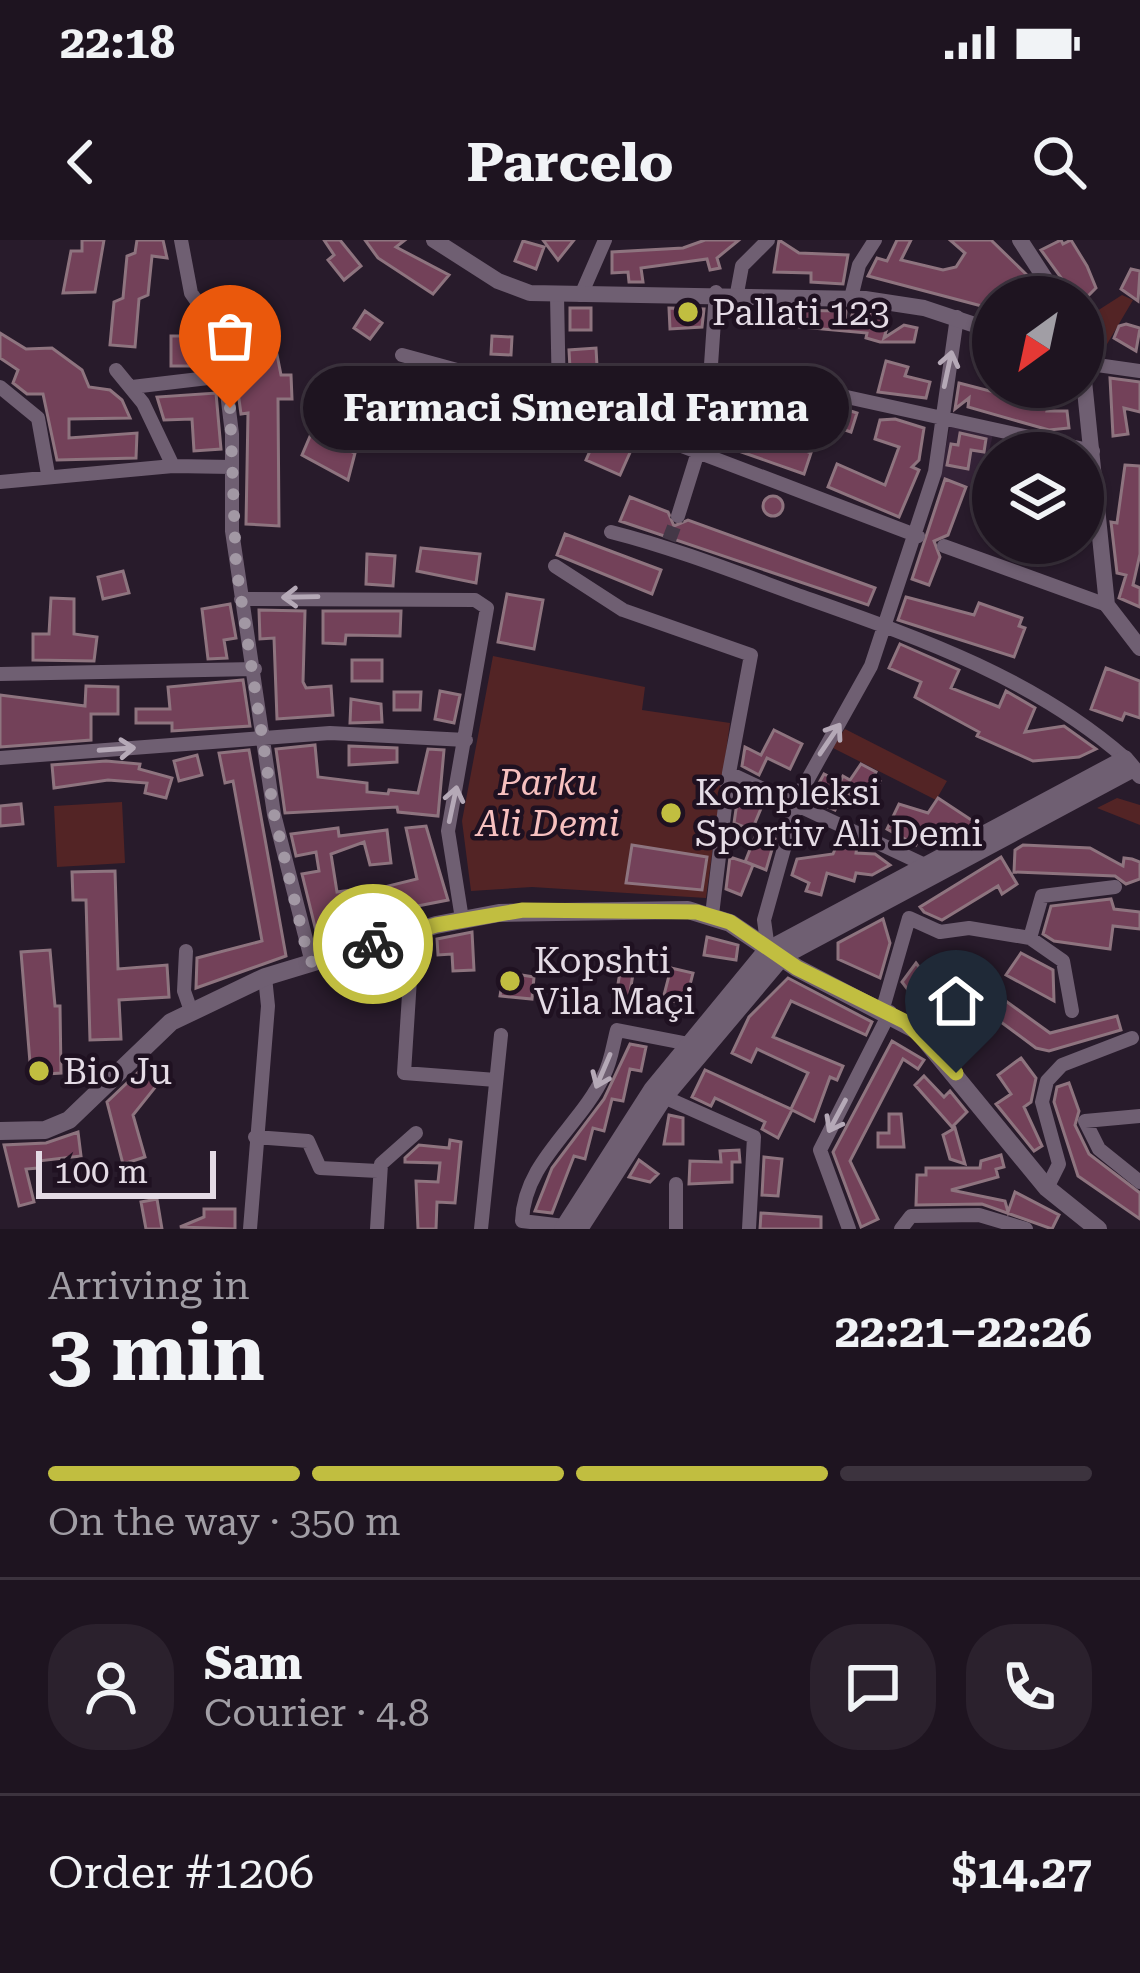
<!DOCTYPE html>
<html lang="en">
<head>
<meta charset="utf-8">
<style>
  body { margin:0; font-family:"Roboto Serif",serif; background:#2b212d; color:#f1f3f6; height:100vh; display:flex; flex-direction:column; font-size:45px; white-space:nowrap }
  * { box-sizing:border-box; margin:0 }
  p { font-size:39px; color:#a19ea5 }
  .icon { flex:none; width:66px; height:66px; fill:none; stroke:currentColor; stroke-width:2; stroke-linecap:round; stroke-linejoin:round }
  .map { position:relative; height:989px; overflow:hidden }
  .details { display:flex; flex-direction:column; background:#1e1420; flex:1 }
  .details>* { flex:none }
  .needle { width:78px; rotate:213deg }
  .controls { position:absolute; left:972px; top:36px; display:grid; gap:24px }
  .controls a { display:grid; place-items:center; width:132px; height:132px; border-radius:50%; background:#1e1420; box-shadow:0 3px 9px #0004,0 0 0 3px #3c333e; font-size:60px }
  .scale { position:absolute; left:36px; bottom:30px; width:180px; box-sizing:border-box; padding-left:12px; border:6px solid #e4dbe5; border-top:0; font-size:33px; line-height:42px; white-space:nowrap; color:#e4dbe5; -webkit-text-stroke:9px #1f1121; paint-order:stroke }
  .pin { position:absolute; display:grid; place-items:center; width:102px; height:102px; color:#fff; margin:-123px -51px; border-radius:50% 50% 50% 0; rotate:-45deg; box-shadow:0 0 12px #0007 }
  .pin .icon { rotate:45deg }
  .courier { position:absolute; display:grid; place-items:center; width:120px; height:120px; margin:-60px; border:9px solid #c1be40; border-radius:50%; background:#fff; color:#222; box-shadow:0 3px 15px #0007 }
  .bubble { position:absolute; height:84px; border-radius:42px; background:#1e1420; box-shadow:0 3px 9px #0004,0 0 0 3px #3c333e; font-size:39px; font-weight:700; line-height:84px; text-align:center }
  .overview em { font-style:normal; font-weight:700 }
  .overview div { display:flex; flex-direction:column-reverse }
  .overview { display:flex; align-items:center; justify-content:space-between; height:204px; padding:0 48px }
  h1 { font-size:78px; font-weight:700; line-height:90px }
  .bar { display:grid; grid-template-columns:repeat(4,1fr); gap:18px 12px; align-content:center; height:144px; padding:0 48px }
  .bar i { height:15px; border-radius:9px; background:#3c333e }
  .bar .selected { background:#c1be40 }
  .bar p { grid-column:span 4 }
  .line { display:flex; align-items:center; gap:30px; padding:0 48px; border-top:3px solid #3c333e }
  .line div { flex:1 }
  .round { display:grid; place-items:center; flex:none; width:126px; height:126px; border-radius:48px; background:#2b212d }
  .status { display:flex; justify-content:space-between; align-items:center; height:84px; padding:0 60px; background:#1e1420; direction:ltr }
  .status svg { height:33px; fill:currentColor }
  header { display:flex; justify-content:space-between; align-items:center; height:156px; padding:0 48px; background:#1e1420; font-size:54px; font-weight:700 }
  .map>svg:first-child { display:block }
  .built { fill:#342237 }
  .green { fill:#532425 }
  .building { fill:#734159; stroke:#8e747f; stroke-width:3 }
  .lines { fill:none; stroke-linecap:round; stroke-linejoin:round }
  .minor-tunnel { stroke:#443847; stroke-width:14; stroke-dasharray:14 7; stroke-linecap:butt }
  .minor { stroke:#6f5f72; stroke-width:14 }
  .tertiary { stroke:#6f5f72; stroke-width:16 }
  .secondary { stroke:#6f5f72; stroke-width:18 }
  .oneway { stroke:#b5a9b7 }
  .done { stroke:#a298a4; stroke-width:12; stroke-dasharray:0 21.6 }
  .route { stroke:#c1be40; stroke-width:15 }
  .poi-dot { fill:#c1be40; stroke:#1f1121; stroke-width:4.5 }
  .labels { text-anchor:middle; stroke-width:9; stroke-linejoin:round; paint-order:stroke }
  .poi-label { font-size:36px; fill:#e4dbe5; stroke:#1f1121; text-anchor:start }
  .park-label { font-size:36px; font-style:italic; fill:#f7c0bf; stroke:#1f1121 }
</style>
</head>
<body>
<div class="status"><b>22:18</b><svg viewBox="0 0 49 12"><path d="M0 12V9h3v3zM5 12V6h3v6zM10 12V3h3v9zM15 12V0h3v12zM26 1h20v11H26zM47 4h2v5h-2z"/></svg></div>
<header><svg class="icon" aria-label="back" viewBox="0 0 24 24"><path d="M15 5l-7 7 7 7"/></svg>Parcelo<svg class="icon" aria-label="search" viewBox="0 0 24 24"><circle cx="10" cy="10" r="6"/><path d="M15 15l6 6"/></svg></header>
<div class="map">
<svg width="1140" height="989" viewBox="0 0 1140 989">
  <rect width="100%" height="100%" fill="#281b2b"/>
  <path class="built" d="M 950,186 L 993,194 L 980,250 L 940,237 Z"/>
  <path class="green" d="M 1122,55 L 1133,60 L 1100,116 L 1083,105 L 1083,80 Z
    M 493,416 L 645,447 L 642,470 L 730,483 L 706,658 L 532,647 L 471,651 L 462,581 Z
    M 845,489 L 947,541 L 936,560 L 831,507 Z
    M 1117,558 L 1140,565 L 1140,585 L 1097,568 Z
    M 122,562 L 125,623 L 57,627 L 54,566 Z"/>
  <path class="building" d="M 82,0 L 104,0 L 95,52 L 63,53 L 71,11 L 82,11 Z
    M 137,0 L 163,0 L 167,18 L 152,16 L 148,55 L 139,59 L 135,107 L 110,105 L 114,62 L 123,58 L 127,16 L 135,13 Z
    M 324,0 L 340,0 L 361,26 L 344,40 L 328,20 L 334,15 Z
    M 365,0 L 405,0 L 396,7 L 449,35 L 433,54 L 378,18 Z
    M 543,0 L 574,0 L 558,20 Z
    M 705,0 L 739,0 L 717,18 L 720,28 L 710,30 L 707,19 L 641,28 L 643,42 L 629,42 L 628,32 L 612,33 L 612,12 L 683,8 Z
    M 779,0 L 799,13 L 848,15 L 843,44 L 811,42 L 811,33 L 774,32 Z
    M 897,0 L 911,0 L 901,20 L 943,30 L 956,27 L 965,13 L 950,0 L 991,0 L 1028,36 L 1026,57 L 993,57 L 993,69 L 868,36 L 877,18 L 887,21 Z
    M 1061,0 L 1063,4 L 1071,0 L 1087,26 L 1096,48 L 1087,57 L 1075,57 L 1041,10 Z
    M 523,1 L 544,7 L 536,29 L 515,21 Z
    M 1131,29 L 1140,31 L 1138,61 L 1121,49 Z
    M 570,68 L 591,68 L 591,90 L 570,90 Z
    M 669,68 L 704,69 L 702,87 L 670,89 Z
    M 256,69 L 257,80 L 270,79 L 281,135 L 291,135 L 292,159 L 278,159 L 279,286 L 246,284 L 248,173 L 241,174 L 227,72 Z
    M 767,70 L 846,71 L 845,81 L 850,82 L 853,72 L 874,73 L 890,78 L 884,98 L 904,85 L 917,88 L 914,102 L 880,102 L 866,98 L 867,93 L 767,84 Z
    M 365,71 L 382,83 L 370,99 L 354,88 Z
    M 1126,84 L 1140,88 L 1136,111 L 1114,98 L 1119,86 Z
    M 0,93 L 26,109 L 52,108 L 82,130 L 89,147 L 110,150 L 122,160 L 130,178 L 69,179 L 69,198 L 137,193 L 136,218 L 57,220 L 43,154 L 27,154 L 13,143 L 18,130 L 0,118 Z
    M 171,96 L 201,96 L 202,126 L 171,126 Z
    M 492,96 L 512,97 L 511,115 L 491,114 Z
    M 596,108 L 598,144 L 571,146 L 569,110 Z
    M 886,121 L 908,127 L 905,136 L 930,142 L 926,158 L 878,152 Z
    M 1110,138 L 1140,142 L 1140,172 L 1124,168 L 1128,194 L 1113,196 Z
    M 959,143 L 1048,166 L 1047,171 L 1067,171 L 1069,188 L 1049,190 L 968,167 L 969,158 L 955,169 Z
    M 726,152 L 814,164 L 813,180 L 723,175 Z
    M 216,153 L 221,209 L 194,211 L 192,179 L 164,180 L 157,157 Z
    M 688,154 L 697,158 L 691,197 L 673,191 Z
    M 838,167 L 857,173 L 851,192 L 833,186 Z
    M 722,178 L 811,213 L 804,234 L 713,202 Z
    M 895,179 L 924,188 L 919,220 L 912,227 L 919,230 L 899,277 L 828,247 L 837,224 L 885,245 L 899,207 L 875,199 L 880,180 Z
    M 522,184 L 544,187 L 540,211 L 519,208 Z
    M 443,190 L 461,193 L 459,208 L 440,205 Z
    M 598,193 L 632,208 L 620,235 L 586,220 Z
    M 960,193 L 986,199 L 984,212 L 971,210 L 968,229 L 947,225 L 951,204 L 958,205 Z
    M 311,194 L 355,213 L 348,240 L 302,215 Z
    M 1125,225 L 1140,226 L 1140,314 L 1133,345 L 1140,348 L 1140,367 L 1119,358 L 1126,335 L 1117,333 L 1111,282 L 1117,283 Z
    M 945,239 L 966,247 L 948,295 L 934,301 L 940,317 L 929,345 L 912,339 Z
    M763 266a10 10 0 1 1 20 0a10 10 0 1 1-20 0Z
    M 630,257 L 668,272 L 674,286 L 688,280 L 875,348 L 868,365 L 620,281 Z
    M 565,294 L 661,330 L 652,354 L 557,315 Z
    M 421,308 L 480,314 L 476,343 L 417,331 Z
    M 367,314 L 395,316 L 393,346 L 366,344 Z
    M 123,331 L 129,353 L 103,359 L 98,337 Z
    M 507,354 L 543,360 L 534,409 L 498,402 Z
    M 906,357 L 974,375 L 979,363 L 1022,378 L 1019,386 L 1025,388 L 1014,417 L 898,380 Z
    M 51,358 L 74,359 L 74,394 L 97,397 L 94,421 L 33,420 L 33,394 L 49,394 Z
    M 230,364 L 236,398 L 224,400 L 227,418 L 208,419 L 202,369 Z
    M 259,370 L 305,371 L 303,442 L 306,448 L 331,446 L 333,475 L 277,479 L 274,398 L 260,399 Z
    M 323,371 L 401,371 L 400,396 L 346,395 L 345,404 L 323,403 Z
    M 900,404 L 959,430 L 951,448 L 999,467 L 1006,451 L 1035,468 L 1025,492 L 1064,486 L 1096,509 L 1079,517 L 1033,521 L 977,496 L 979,492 L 915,457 L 921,442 L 889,428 Z
    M 352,420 L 382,420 L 382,441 L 352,441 Z
    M 1106,428 L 1140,441 L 1140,478 L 1125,473 L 1122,480 L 1091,469 Z
    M 243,440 L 250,486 L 172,491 L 172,483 L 136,483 L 136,469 L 170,469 L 168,447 Z
    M 86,446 L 118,447 L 118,474 L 91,474 L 91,500 L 0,507 L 0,455 L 85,466 Z
    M 440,451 L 460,455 L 454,483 L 435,479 Z
    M 394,452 L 421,452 L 420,470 L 394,470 Z
    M 351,459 L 381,464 L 382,482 L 350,483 Z
    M 774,490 L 802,504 L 790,529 L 767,518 L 759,535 L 742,526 L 745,507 L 761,515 Z
    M 315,505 L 318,537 L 367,543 L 367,552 L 388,554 L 389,550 L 418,553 L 428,509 L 444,510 L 438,576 L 398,572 L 397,567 L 285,573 L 276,509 Z
    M 349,506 L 397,508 L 397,522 L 349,525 Z
    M 249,510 L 286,716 L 196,748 L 197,718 L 262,701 L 233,541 L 225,543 L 219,513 Z
    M 197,515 L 202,535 L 179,541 L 174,521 Z
    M 106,521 L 140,524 L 139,529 L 172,538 L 166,558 L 145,553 L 147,543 L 108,540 L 54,548 L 52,525 Z
    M 861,524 L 876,532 L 873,538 L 880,541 L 870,561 L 844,552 L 835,570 L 810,559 L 824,534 L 840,542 L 843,536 L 850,540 Z
    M 738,556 L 762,566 L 752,590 L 734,583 Z
    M 938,558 L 976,583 L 951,596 L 925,586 L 916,605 L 887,589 L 899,564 L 928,573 Z
    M 21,564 L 23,584 L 0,586 L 0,566 Z
    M 426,586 L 448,660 L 382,673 L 376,649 L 417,639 L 406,588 Z
    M 338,588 L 339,596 L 387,590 L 391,623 L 370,625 L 364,602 L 331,614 L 337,652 L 359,649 L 365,683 L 316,691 L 302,634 L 319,631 L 316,612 L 296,616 L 291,594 Z
    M 757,592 L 775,599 L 766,630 L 746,622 L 753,625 L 741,655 L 726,649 L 730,617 L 745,622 Z
    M 840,598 L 857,606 L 856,613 L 875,614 L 890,625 L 872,635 L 856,633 L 854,641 L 827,633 L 821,655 L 806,651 L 809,643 L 792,635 L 797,619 L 833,614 Z
    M 632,605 L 707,617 L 702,650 L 626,643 Z
    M 1023,605 L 1090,608 L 1123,626 L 1124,618 L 1132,619 L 1140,622 L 1140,639 L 1126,644 L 1115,636 L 1014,632 L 1015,610 Z
    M 1001,617 L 1017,644 L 1002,654 L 998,646 L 942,680 L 924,672 L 920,667 Z
    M 115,631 L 118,729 L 167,725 L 169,757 L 119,760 L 121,799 L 90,800 L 86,660 L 73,660 L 72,632 Z
    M 1111,659 L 1114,669 L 1140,672 L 1140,689 L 1113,686 L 1110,709 L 1054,701 L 1043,694 L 1051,666 Z
    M 883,679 L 890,703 L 880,738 L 838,719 L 838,703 Z
    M 472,692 L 474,730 L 453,731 L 452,714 L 438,715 L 437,699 Z
    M 707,697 L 738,705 L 736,720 L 704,715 Z
    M 50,710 L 55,766 L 60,766 L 61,833 L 31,835 L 21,712 Z
    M 1021,713 L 1053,730 L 1054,761 L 1006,735 Z
    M 966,721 L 1001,747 L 996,754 L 1050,793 L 1117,776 L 1121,790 L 1049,811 L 1036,808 L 982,768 L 986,761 L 954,738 Z
    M 916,723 L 939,754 L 921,767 L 902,742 Z
    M 671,728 L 693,733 L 685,764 L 663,759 Z
    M 504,732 L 534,737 L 532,759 L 500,756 Z
    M 620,732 L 633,734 L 626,776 L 613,774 Z
    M 788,738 L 872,782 L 866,795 L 791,761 L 773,797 L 843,826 L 837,840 L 830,837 L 814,881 L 792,870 L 778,898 L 762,889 L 765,882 L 715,858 L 711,866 L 692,857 L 705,830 L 791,869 L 808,833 L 757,809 L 751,822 L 732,813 L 749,777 Z
    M 950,771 L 977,804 L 959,816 L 933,783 Z
    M 892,801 L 924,820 L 918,829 L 903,819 L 850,921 L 878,979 L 861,987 L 833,912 Z
    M 630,804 L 646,807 L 641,831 L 630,829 L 623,861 L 612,859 L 604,891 L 593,888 L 585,919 L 574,916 L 552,973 L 535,971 L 552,928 L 604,859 Z
    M 1021,818 L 1036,838 L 1031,862 L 1024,867 L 1042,906 L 1034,911 L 996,864 L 1011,854 L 998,835 Z
    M 150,821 L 157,845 L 133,875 L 145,917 L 123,924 L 107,862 Z
    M 924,836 L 944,857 L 950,851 L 967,872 L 952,887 L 915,845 Z
    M 1069,843 L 1079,871 L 1075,885 L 1089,914 L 1140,953 L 1140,979 L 1078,936 L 1054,862 L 1057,847 Z
    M 889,874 L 901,874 L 904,907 L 878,907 L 878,893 L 889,893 Z
    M 669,875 L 683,878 L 683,904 L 664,904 Z
    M 955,888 L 965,924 L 950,919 L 943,895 Z
    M 78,892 L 81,916 L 38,921 L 38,928 L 26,929 L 34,962 L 19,966 L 4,905 L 46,903 Z
    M 450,900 L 461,902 L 455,963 L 437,962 L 436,989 L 418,989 L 416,941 L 438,942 L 440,923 L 405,922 L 405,918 L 419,905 L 449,908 Z
    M 739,910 L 740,922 L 732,922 L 732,942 L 689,944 L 690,921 L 721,922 L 720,911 Z
    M 1001,915 L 1004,927 L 996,929 L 998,937 L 951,950 L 1005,961 L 1008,972 L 1015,952 L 1059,975 L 1052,989 L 982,964 L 916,965 L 917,935 L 926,935 L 926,928 L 980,928 L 981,921 Z
    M 764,917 L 782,919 L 778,956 L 762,955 Z
    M 639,920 L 658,934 L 650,942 L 629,937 Z
    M 157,959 L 162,989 L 146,989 L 141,962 Z
    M 204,969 L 235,969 L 235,989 L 180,987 L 204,977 Z
    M 761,973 L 821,977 L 821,989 L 760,989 Z"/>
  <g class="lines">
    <path class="minor-tunnel" d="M 669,300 L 678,276"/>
    <path class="minor" d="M 181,0 L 191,53 L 207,76 L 225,136 L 232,194 L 232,291 L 274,574 L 312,723
      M 737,53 L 742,26 L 768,0
      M 557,55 L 559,159
      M 581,55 L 605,0
      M 851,58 L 859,25 L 875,0
      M 402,115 L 545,154 L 918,296
      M 1083,123 L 1140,131
      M 116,130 L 143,163 L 173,226
      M 711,139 L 824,152 L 1093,211
      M 0,147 L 38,178 L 48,234
      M 132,147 L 225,136
      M 0,242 L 173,226 L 232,227
      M 678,276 L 707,183 L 716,52
      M 611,292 C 674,308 735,332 795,354 C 913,396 1030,435 1125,518
      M 944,306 L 1107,365
      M 555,326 L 623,370 L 751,415 L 729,533 L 712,675
      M 241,359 L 475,360 L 487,368 L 448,591 L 462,679
      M 0,434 L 255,429
      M 0,518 L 330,493 L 466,500
      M 729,533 L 925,625
      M 413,692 L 404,833 L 496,840
      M 1030,698 L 1042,656 L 1115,647
      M 768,709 L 764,680 L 799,555 L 871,426 L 935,232 L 957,77
      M 186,711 L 184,751 L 190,768
      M 883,768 L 909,678 L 940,692 L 969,688 L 1030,698 L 1063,721 L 1072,771
      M 664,857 L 754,897 L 749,989
      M 1140,876 L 1085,881 L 1099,909 L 1140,942
      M 255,897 L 308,901 L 320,928 L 378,931
      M 676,944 L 676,989
      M 1047,948 L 1059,924 L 1042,862 L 1047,841 L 1062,825 L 1132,798
      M 564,986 L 522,981 C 524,921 581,886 604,835 C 611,822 613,805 617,790 L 689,804
      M 250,989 L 268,766 L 265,737
      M 377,989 L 381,924 L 416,893
      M 481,989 L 501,795
      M 849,989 L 820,910 L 890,772
      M 901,989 L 911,976 L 979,975 L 1026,989"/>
    <path class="tertiary" d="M 434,0 L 498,41 L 530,53 L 865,59 L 924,68 L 993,91
      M 1020,0 L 1057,57
      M 1083,131 L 1107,365 L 1140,408
      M 768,709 L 1125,518 L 1140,536
      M 781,718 L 1134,529"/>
    <path class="secondary" d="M 0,891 L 45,890 L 69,880 L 171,782 L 265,737 L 436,685 L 499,673 L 688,670 L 730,683 L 797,728 L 918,791 L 1047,948 L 1098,989
      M 563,989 L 652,850 L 768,709
      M 579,989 L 664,857 L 781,718"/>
  </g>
  <defs><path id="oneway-shaft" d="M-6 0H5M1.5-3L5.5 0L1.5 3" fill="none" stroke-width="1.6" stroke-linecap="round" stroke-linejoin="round" transform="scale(3)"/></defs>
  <g class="oneway">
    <use href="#oneway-shaft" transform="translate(948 129) rotate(-78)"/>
    <use href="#oneway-shaft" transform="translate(300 357) rotate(179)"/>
    <use href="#oneway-shaft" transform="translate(830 499) rotate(-56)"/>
    <use href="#oneway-shaft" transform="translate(117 509) rotate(-4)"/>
    <use href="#oneway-shaft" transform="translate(453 564) rotate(-78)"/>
    <use href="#oneway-shaft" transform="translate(603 831) rotate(113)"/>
    <use href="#oneway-shaft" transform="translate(837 876) rotate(118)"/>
  </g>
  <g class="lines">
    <path class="done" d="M 230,168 L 236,325 L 274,574 L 306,708 L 312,723 L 373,704"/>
    <path class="route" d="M 373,704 L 436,685 L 523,670 L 697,672 L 730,682 L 797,728 L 906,782 L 956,833"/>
  </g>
  <g class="poi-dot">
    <circle cx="688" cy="72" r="12"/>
    <circle cx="671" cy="573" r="12"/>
    <circle cx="510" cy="741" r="12"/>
    <circle cx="39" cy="831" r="12"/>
  </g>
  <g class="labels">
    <g class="poi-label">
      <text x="712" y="85">Pallati 123</text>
      <text x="695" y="565">Kompleksi<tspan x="695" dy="41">Sportiv Ali Demi</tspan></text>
      <text x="534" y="733">Kopshti<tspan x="534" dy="41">Vila Maçi</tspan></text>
      <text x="63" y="844">Bio Ju</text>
    </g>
    <g class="park-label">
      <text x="548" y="555">Parku<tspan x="548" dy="41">Ali Demi</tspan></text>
    </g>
  </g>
</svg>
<div class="controls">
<a><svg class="needle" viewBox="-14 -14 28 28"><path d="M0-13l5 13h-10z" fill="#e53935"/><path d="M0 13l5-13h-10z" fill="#a19ea5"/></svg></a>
<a><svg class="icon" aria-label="layers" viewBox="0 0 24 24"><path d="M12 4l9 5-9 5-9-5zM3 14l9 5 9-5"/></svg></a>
</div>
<div class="scale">100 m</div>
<div class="pin" style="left:230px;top:168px;background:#ea580c"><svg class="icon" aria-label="bag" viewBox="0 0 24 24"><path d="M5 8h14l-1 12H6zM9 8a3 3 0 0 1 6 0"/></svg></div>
<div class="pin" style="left:956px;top:833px;background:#1f2937"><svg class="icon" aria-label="home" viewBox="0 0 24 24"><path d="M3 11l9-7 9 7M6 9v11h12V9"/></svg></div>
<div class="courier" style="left:373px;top:704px"><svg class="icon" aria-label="bike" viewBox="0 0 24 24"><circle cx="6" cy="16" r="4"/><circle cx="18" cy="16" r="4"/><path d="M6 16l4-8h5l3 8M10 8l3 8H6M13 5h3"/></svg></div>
<div class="bubble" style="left:303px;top:126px;width:546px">Farmaci Smerald Farma</div>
</div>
<section class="details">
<div class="overview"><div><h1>3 min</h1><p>Arriving in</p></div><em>22:21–22:26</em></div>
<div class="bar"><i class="selected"></i><i class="selected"></i><i class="selected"></i><i></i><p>On the way · 350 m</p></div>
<div class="line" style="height:216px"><a class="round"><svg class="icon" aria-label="person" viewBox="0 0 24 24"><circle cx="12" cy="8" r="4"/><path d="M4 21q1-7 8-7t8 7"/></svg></a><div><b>Sam</b><p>Courier · 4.8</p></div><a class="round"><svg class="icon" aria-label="chat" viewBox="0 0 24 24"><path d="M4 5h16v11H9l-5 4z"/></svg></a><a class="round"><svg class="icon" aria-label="phone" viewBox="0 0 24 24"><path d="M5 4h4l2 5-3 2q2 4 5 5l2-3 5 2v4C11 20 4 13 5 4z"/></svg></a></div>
<div class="line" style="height:156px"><div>Order #1206</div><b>$14.27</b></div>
</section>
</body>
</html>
